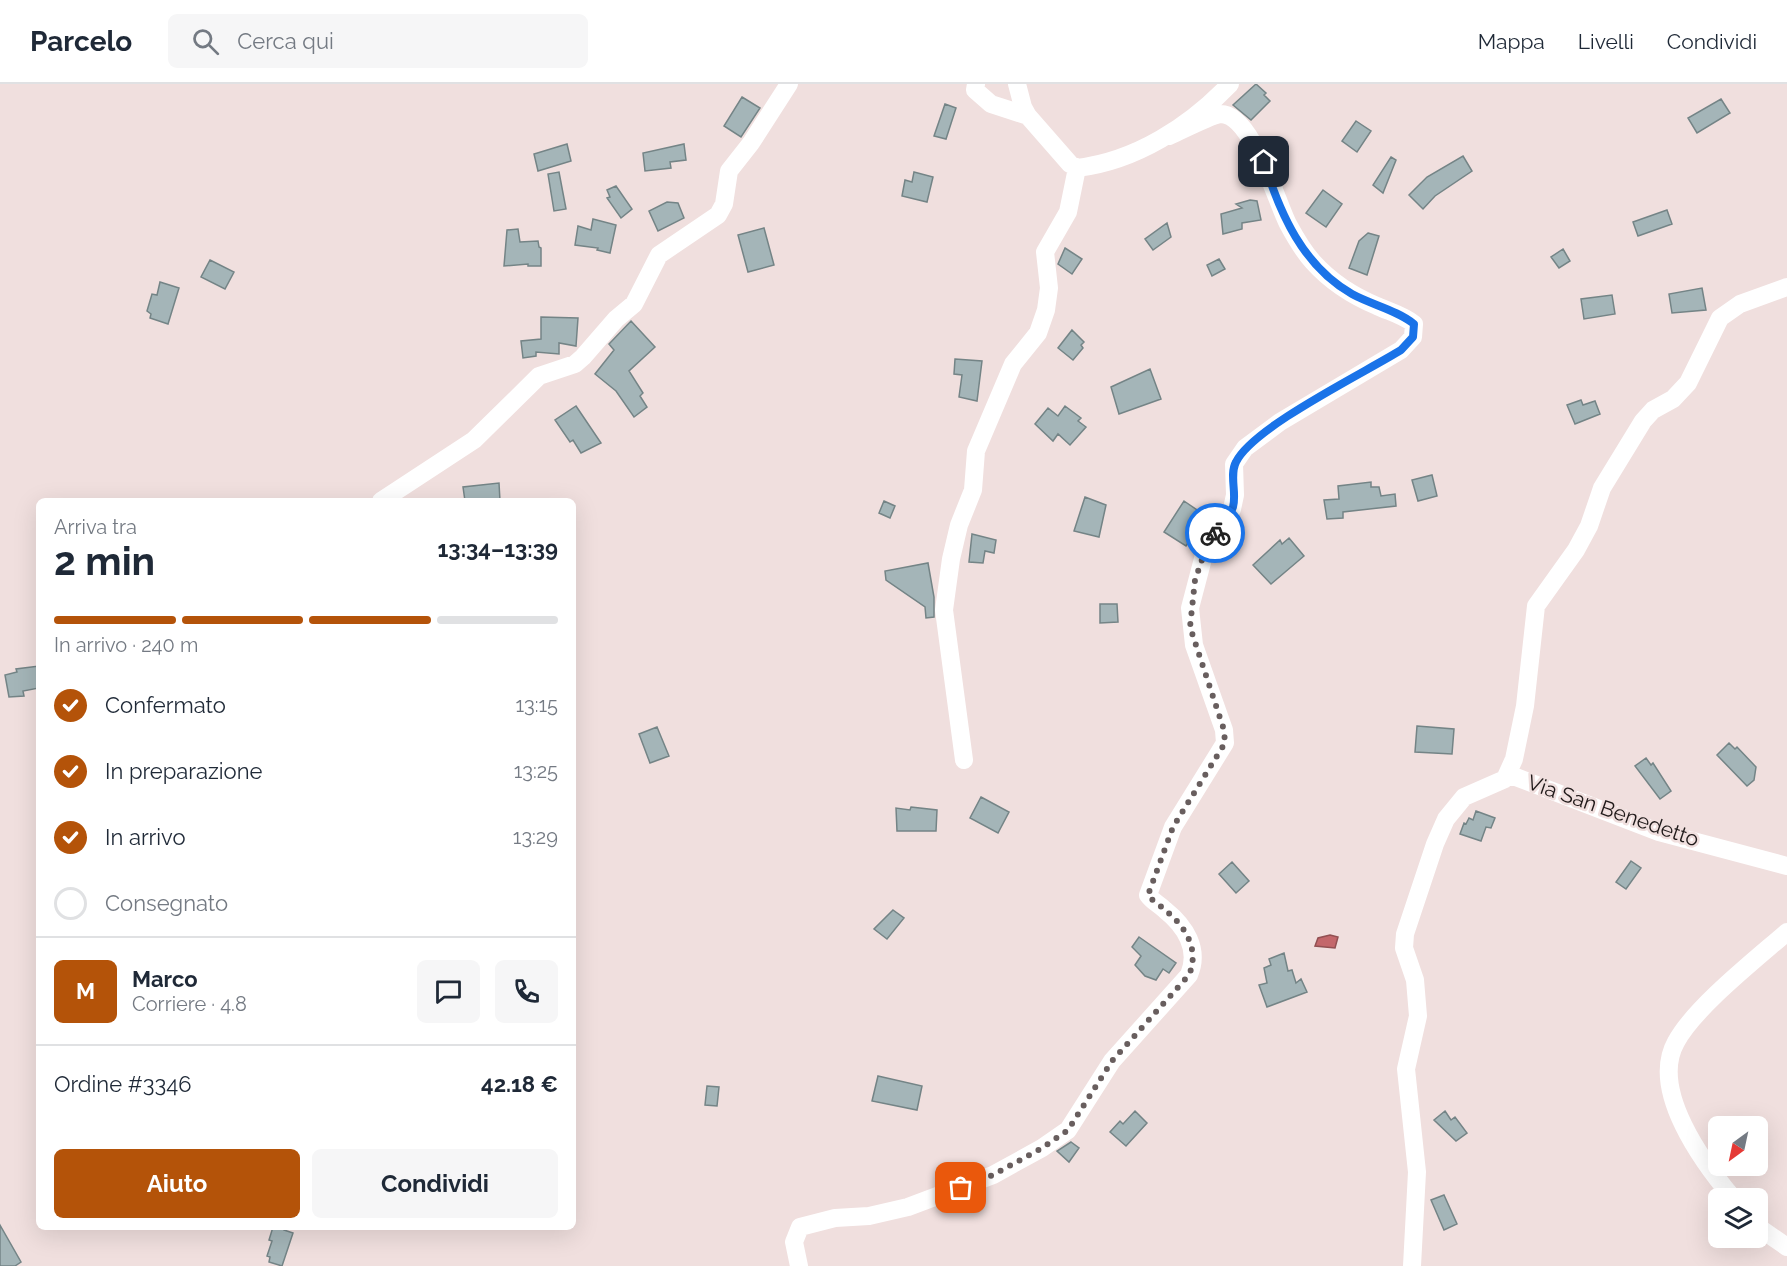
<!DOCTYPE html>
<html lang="it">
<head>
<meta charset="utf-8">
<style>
  body { margin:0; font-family:Raleway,sans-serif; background:#f6f6f7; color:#1f2937; height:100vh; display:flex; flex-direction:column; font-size:22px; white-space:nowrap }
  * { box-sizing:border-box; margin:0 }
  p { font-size:20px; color:#747a83 }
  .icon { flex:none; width:33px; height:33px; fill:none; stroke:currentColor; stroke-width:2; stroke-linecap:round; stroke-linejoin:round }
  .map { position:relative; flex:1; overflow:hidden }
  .details { position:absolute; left:36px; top:414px; width:540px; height:732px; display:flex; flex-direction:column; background:#fff; border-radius:9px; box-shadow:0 6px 24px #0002 }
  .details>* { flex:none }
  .needle { width:39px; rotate:213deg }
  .tools { position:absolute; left:1708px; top:1032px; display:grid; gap:12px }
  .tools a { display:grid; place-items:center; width:60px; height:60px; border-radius:9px; background:#fff; box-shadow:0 6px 24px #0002; font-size:30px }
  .pin { position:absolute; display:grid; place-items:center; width:51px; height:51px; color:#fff; margin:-26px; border-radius:12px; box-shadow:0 3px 9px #0006 }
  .courier { position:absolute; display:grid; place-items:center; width:60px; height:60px; margin:-30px; border:4px solid #1a73e8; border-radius:50%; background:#fff; color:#222; box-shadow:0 2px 8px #0007 }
  .overview em { font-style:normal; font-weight:700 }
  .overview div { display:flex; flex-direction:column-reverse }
  .overview { display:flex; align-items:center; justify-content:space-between; height:102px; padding:0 18px }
  h1 { font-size:39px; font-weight:700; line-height:45px }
  .bar { display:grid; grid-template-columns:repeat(4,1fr); gap:9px 6px; align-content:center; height:72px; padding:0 18px }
  .bar i { height:8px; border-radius:4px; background:#e0e1e3 }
  .bar .active { background:#b45309 }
  .bar p { grid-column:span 4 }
  .line { display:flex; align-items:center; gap:15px; padding:0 18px; border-top:2px solid #e0e1e3 }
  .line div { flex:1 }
  .round { display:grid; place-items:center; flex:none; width:63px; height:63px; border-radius:9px; background:#f6f6f7 }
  ol { padding:0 18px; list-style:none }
  li { display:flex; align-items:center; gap:18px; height:66px }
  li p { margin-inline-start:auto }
  li .icon { padding:6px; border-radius:50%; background:#b45309; color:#fff; stroke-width:4 }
  li:last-child { color:#747a83 }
  li i { width:33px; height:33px; border:3px solid #e0e1e3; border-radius:50% }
  .action { display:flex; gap:12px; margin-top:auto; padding:12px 18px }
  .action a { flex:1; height:69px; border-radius:9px; background:#b45309; color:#fff; font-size:24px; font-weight:700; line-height:69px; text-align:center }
  .action a+a { background:#f6f6f7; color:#1f2937 }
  header { display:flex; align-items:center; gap:36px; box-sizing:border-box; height:84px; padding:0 30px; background:#fff; border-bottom:2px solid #e0e1e3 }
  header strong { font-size:28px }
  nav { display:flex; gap:33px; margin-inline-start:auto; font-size:21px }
  .search { width:420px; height:54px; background:#f6f6f7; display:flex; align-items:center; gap:15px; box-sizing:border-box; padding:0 21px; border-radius:9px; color:#747a83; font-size:22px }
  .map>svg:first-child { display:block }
  .water { fill:#c3676b; stroke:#925052; stroke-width:1.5 }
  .building { fill:#a4b5b8; stroke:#748486; stroke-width:1.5 }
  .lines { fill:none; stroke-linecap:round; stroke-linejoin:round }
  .street { stroke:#fff; stroke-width:18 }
  .done { stroke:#685e5e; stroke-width:6; stroke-dasharray:0 10.8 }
  .route { stroke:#1a73e8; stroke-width:8 }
  .labels { text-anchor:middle; stroke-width:5; stroke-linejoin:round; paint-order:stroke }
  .street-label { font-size:21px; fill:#1f1919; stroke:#f0dfde }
</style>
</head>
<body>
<header>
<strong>Parcelo</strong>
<div class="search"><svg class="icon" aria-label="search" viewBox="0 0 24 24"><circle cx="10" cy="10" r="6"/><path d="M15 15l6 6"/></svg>Cerca qui</div>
<nav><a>Mappa</a><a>Livelli</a><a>Condividi</a></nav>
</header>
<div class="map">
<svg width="1787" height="1182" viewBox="0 0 1787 1182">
  <rect width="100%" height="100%" fill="#f0dfde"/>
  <path class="water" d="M 1330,851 L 1338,853 L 1335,864 L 1315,862 L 1318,854 Z"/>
  <path class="building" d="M 1256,0 L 1266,9 L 1264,11 L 1270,17 L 1251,36 L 1233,21 Z
    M 742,13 L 760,24 L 741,53 L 724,42 Z
    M 1721,15 L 1730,29 L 1697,49 L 1688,34 Z
    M 945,20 L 956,24 L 946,55 L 934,52 Z
    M 1356,37 L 1371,47 L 1357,68 L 1342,57 Z
    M 567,60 L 571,77 L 538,87 L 534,70 Z
    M 684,60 L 686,76 L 670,78 L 671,84 L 645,87 L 643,69 Z
    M 1463,72 L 1472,87 L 1435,112 L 1423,125 L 1409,111 L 1427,93 Z
    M 1391,73 L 1396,76 L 1383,109 L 1373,101 Z
    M 559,88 L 566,125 L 554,127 L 548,90 Z
    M 914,88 L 933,93 L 927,118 L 902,112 L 905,96 L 912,98 Z
    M 616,102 L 632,125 L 621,134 L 607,114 L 610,113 L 607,106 Z
    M 1323,106 L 1342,120 L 1326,143 L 1306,129 Z
    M 1250,116 L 1257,117 L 1261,136 L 1242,139 L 1242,145 L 1223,150 L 1221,130 L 1242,124 L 1236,120 Z
    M 667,118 L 678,119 L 684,134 L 658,147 L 649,127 Z
    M 1667,126 L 1672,140 L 1638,152 L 1633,138 Z
    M 593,135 L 616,141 L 610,169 L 597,166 L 598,164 L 575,161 L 578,142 L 591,146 Z
    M 1167,139 L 1171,153 L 1153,166 L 1145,155 Z
    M 764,144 L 774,181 L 748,188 L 738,151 Z
    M 518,145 L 520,158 L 538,157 L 539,163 L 541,164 L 541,182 L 528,182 L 528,180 L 504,182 L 507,146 Z
    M 1368,149 L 1379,152 L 1367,191 L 1349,184 L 1359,157 Z
    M 1065,164 L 1082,175 L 1072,190 L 1058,180 Z
    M 1563,165 L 1570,177 L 1559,184 L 1551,173 Z
    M 1219,175 L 1225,185 L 1212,192 L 1207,181 Z
    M 210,176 L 234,188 L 225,205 L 201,193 Z
    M 160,198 L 179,204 L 168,240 L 150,234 L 151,230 L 147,227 L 152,210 L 157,211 Z
    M 1702,204 L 1706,226 L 1672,229 L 1669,210 Z
    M 1612,211 L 1615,230 L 1584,235 L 1581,215 Z
    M 541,233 L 578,234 L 576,262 L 559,259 L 559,270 L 536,268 L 536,272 L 523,274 L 521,257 L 541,255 Z
    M 631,237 L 655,263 L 629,287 L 643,309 L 640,312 L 647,323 L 634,333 L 616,307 L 595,290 L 614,266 L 609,260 Z
    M 1072,246 L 1084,258 L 1081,261 L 1083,264 L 1073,276 L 1058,264 Z
    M 955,275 L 982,277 L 977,317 L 959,313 L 962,291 L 954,290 Z
    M 1150,285 L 1161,315 L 1119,330 L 1111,303 Z
    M 1581,316 L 1583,321 L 1595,317 L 1600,330 L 1575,340 L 1567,321 Z
    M 576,322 L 601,359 L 581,369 L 573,356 L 570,358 L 555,336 Z
    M 1065,322 L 1081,334 L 1078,337 L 1086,343 L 1070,361 L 1058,350 L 1053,357 L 1035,340 L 1048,324 L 1058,332 Z
    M 1432,391 L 1437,412 L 1418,417 L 1412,396 Z
    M 1371,398 L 1371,403 L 1379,403 L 1381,412 L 1395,410 L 1396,422 L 1343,428 L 1343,434 L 1327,435 L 1324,416 L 1339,415 L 1338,402 Z
    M 499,399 L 500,417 L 465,417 L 463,403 Z
    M 1085,413 L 1106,421 L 1099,453 L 1074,447 Z
    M 884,417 L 895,422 L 890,434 L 879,429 Z
    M 1184,417 L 1206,432 L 1186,462 L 1164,448 Z
    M 972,450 L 996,456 L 994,469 L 985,467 L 983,479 L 969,478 Z
    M 1289,454 L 1304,472 L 1271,500 L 1253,481 L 1280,456 L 1282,460 Z
    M 928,479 L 934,513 L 934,533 L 926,534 L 925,523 L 886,496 L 885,487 Z
    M 1100,520 L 1117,520 L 1118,538 L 1100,539 Z
    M 39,582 L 39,604 L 23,607 L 24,612 L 9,613 L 5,591 L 17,588 L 16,585 Z
    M 1417,642 L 1454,645 L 1452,670 L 1415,668 Z
    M 657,643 L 669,672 L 650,679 L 639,650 Z
    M 1729,659 L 1735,665 L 1737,663 L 1756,683 L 1754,696 L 1747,702 L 1717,671 Z
    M 1646,674 L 1651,681 L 1653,679 L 1671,707 L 1660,715 L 1635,682 Z
    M 981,713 L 1009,728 L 998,749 L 970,734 Z
    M 911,723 L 937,726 L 936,747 L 897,747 L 896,724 L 910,726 Z
    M 1476,727 L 1495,734 L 1491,744 L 1486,743 L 1481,757 L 1460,750 L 1464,739 L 1466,740 L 1469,734 L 1473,736 Z
    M 1631,777 L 1641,784 L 1626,805 L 1616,798 Z
    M 1232,778 L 1249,797 L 1236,809 L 1219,790 Z
    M 893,826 L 904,834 L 887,855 L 874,845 Z
    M 1139,853 L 1176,879 L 1169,889 L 1163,885 L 1156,896 L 1145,892 L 1135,881 L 1141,872 L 1132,863 Z
    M 1284,869 L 1288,887 L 1292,886 L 1296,899 L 1301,895 L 1307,908 L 1267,923 L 1259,901 L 1267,899 L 1264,884 L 1271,881 L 1269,875 Z
    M 878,992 L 922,1002 L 917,1026 L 872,1017 Z
    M 707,1002 L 719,1003 L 717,1022 L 705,1021 Z
    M 1135,1027 L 1147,1039 L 1126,1062 L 1110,1048 L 1120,1037 L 1123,1040 Z
    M 1445,1027 L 1451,1036 L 1455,1033 L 1467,1049 L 1456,1057 L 1434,1036 Z
    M 1071,1058 L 1079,1064 L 1069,1078 L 1057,1067 Z
    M 1444,1111 L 1457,1140 L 1444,1146 L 1431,1116 Z
    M 0,1141 L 21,1178 L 15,1182 L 0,1182 Z
    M 273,1143 L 285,1143 L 284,1146 L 293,1149 L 282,1182 L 269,1178 L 270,1173 L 267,1172 L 272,1157 L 269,1156 Z"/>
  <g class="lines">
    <path class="street" d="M 976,0 L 975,6 L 991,20 L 1028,32
      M 1017,0 L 1023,23 L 1028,32 L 1070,80 L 1077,84 C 1136,77 1190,42 1230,0
      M 381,417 L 474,356 L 539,292 L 575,280 L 583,273 L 616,235 L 634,220 L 659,171 L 718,131 L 724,120 L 729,87 L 751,59 L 789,0
      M 964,676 L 944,526 L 951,475 L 959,441 L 973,406 L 976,367 L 1013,280 L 1038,249 L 1046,226 L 1049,204 L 1045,168 L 1068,128 L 1077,84
      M 1508,690 L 1659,748 L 1787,782
      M 1733,1114 C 1704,1080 1649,1006 1676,958 C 1694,924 1756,875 1787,848
      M 1758,1143 L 1787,1163
      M 799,1182 L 794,1158 L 800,1143 L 835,1134 L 869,1132 L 908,1123 L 993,1091 L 1042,1064 L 1068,1046 L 1112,977 L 1189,891 C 1200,865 1185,842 1165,826 C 1159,820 1153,818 1148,811 L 1173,743 L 1225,659 L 1224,646 L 1194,561 L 1190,524 L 1205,467 L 1232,425 L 1235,411 L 1234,380 L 1245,364 L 1280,338 L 1401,266 L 1413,253 L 1414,240 C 1403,231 1390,228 1377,222 C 1353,212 1331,198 1313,178 C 1303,167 1295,153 1288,140 C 1276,117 1252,29 1220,30 C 1212,31 1180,47 1169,52
      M 1412,1182 L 1417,1088 L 1406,985 L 1418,932 L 1415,896 L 1404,864 L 1405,850 L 1435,760 L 1446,735 L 1464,713 L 1505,695 L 1514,675 L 1525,622 L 1536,522 L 1576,466 L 1589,442 L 1602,404 L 1643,337 L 1653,326 L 1673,315 L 1688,299 L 1720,234 L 1740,220 L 1787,203"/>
  </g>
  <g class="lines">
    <path class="done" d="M 961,1104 L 993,1091 L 1042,1064 L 1068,1046 L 1112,977 L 1189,891 C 1200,865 1185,842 1165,826 C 1159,820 1153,818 1148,811 L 1173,743 L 1225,659 L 1224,646 L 1190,543 L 1195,496 L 1205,467 L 1215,449"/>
    <path class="route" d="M 1215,449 C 1220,441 1230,432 1233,423 C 1237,409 1229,391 1236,378 C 1253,343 1364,289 1401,266 L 1413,253 L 1414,240 C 1397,226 1372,221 1352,210 C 1303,182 1280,130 1264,78"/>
  </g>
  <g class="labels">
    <g class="street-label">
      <text transform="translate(1613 727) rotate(19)" y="7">Via San Benedetto</text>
    </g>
  </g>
</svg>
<div class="tools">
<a><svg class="needle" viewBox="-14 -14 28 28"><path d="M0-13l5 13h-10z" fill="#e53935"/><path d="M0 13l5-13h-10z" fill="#747a83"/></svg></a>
<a><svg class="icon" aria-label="layers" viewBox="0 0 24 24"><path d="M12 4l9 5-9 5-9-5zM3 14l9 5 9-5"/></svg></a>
</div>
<div class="pin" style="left:961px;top:1104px;background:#ea580c"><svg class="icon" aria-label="bag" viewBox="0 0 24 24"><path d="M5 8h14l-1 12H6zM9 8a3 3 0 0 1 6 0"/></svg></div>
<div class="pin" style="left:1264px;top:78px;background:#1f2937"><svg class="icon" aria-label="home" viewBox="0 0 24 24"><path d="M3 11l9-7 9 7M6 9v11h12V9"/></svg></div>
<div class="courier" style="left:1215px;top:449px"><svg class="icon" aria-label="bike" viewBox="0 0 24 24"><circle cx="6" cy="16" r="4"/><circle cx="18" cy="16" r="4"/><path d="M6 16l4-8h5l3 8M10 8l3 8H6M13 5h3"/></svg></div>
<section class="details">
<div class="overview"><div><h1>2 min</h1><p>Arriva tra</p></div><em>13:34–13:39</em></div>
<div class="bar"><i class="active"></i><i class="active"></i><i class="active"></i><i></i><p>In arrivo · 240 m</p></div>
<ol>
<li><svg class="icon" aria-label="check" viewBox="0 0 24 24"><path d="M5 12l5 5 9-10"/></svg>Confermato<p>13:15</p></li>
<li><svg class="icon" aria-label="check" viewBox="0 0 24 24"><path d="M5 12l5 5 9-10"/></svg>In preparazione<p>13:25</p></li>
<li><svg class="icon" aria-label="check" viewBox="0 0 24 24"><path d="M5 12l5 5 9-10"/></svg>In arrivo<p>13:29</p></li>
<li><i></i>Consegnato</li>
</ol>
<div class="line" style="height:108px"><b class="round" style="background:#b45309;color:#fff">M</b><div><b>Marco</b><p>Corriere · 4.8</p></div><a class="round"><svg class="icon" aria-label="chat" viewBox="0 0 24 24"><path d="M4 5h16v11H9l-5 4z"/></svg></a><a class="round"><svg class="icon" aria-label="phone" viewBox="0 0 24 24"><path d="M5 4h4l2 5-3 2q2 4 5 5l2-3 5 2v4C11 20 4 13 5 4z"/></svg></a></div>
<div class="line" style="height:78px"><div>Ordine #3346</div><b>42.18 €</b></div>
<div class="action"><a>Aiuto</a><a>Condividi</a></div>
</section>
</div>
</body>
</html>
